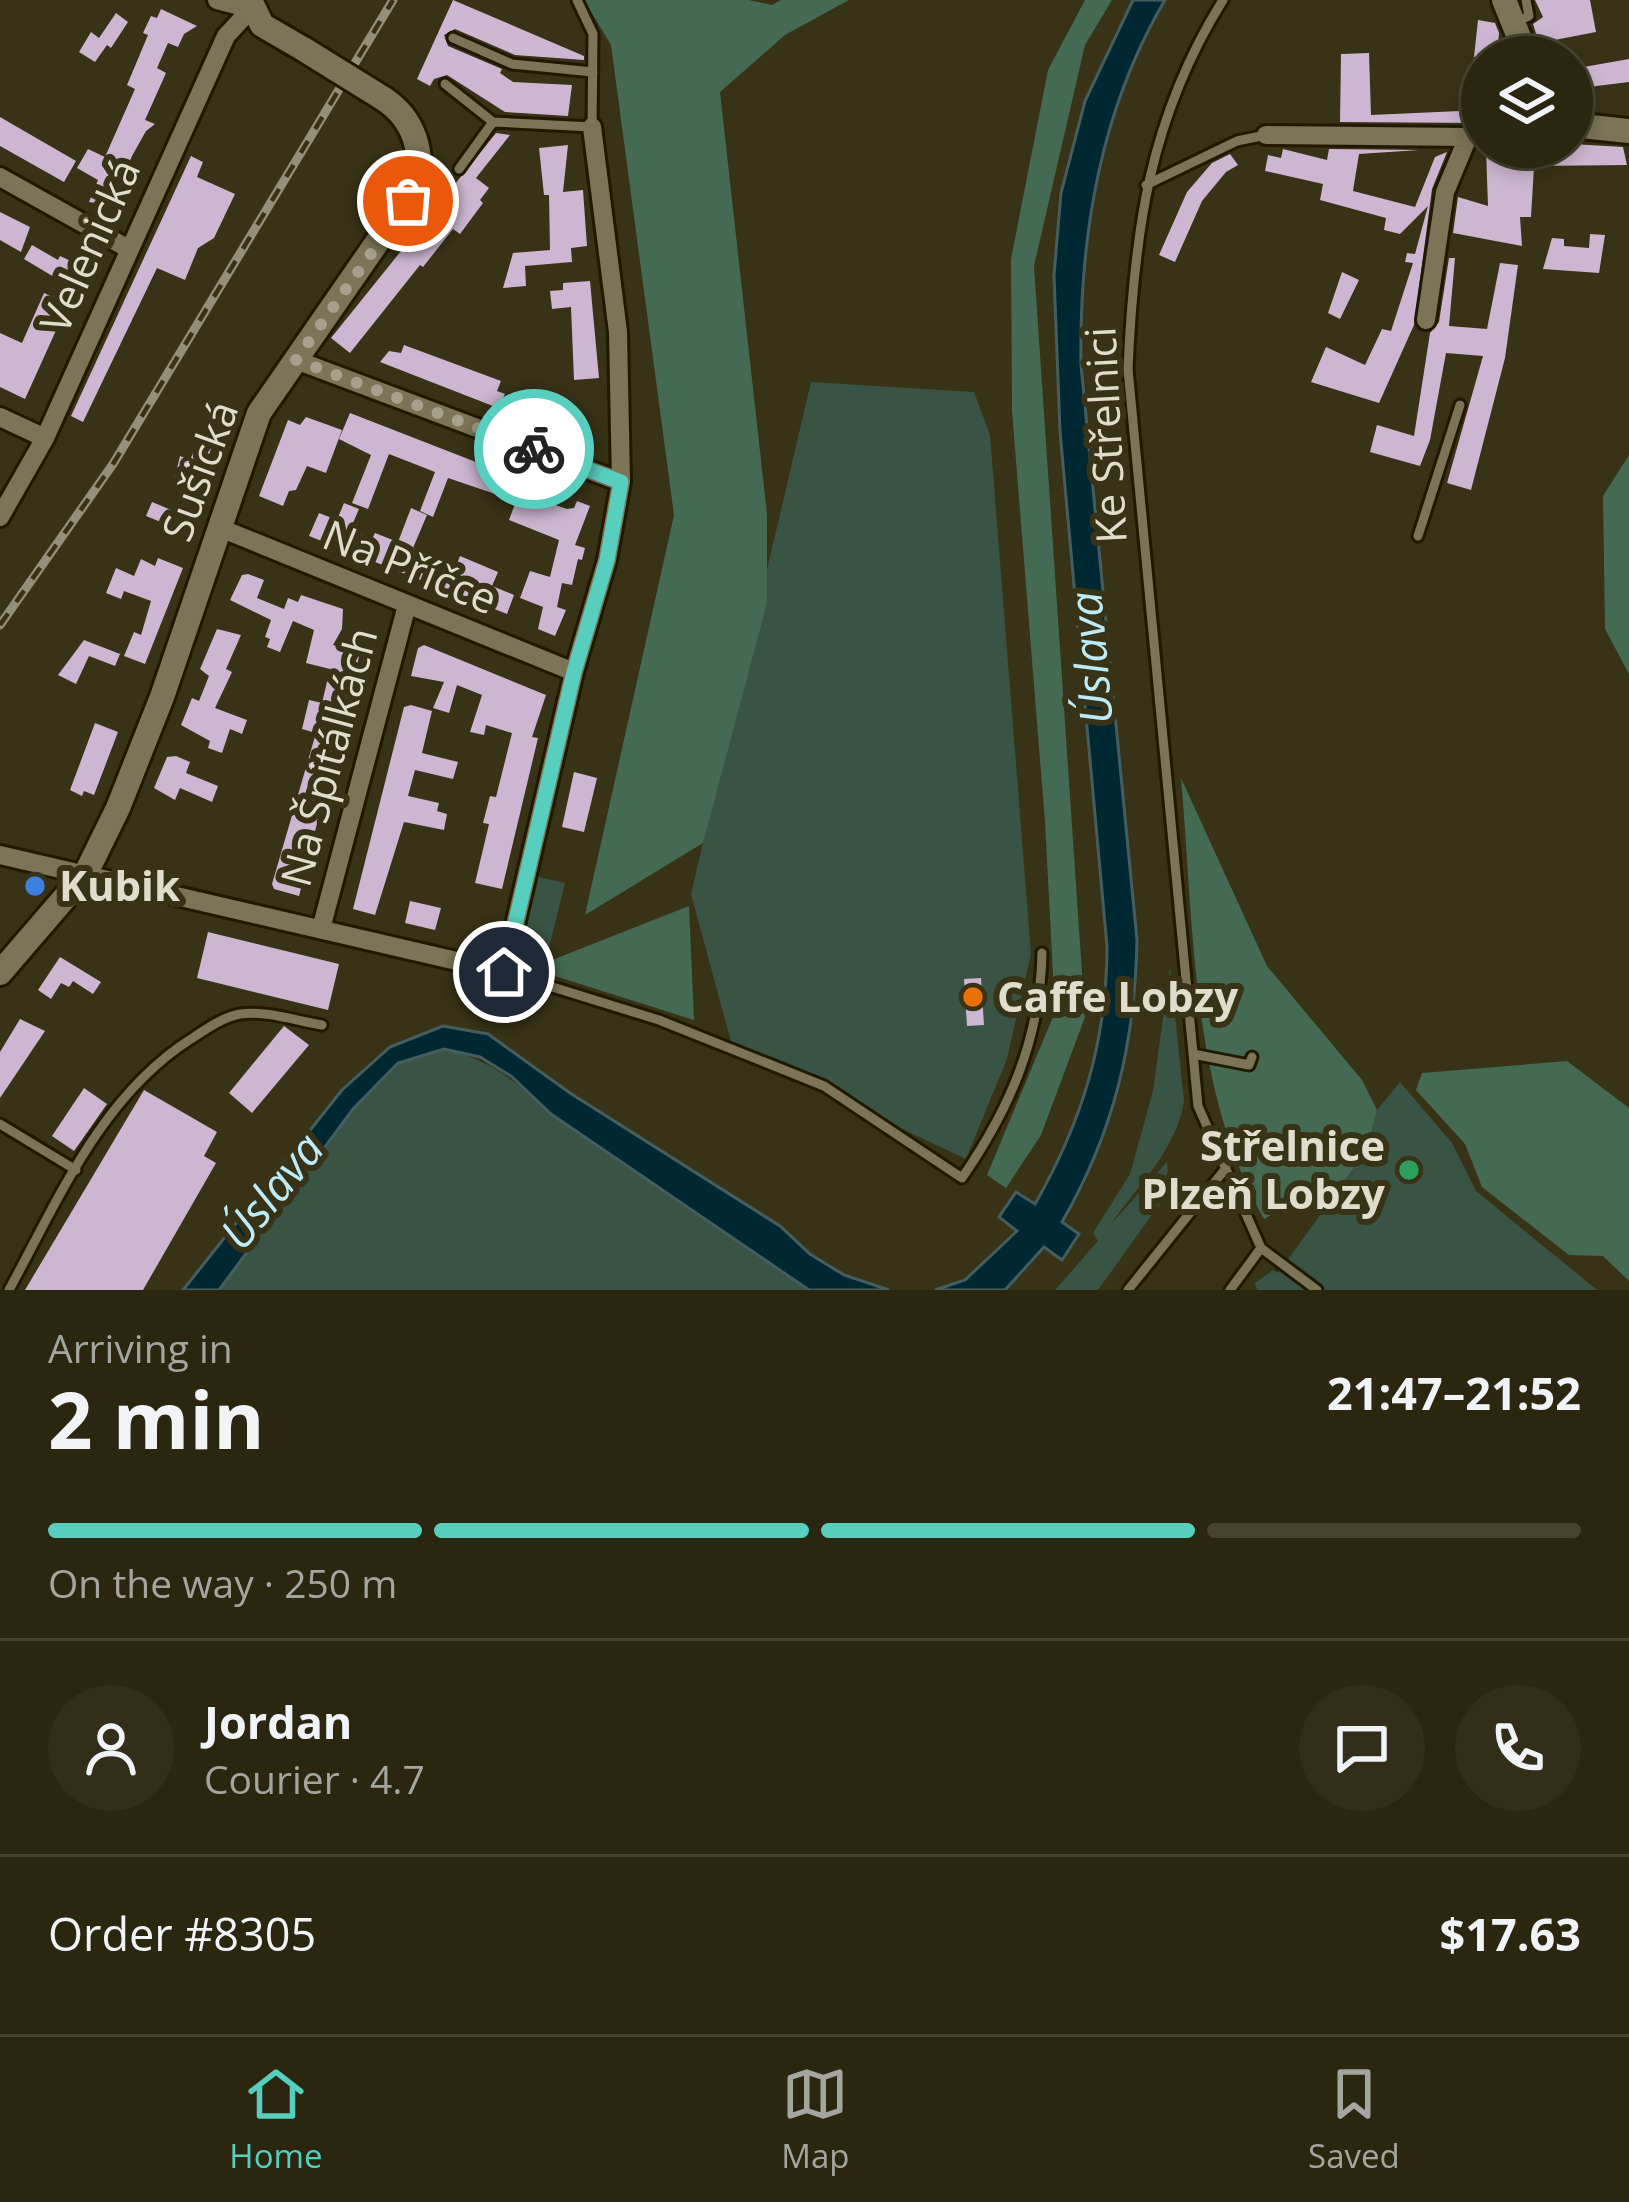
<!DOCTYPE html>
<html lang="en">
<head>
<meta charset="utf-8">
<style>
  body { margin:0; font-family:"Open Sans",sans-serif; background:#322e19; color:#f1f3f6; height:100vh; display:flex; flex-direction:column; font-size:45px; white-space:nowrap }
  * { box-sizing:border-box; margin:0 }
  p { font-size:39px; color:#a5a59f }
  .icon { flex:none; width:66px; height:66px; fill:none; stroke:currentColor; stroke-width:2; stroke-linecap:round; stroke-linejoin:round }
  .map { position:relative; height:1290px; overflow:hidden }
  .details { display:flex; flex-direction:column; background:#2a2610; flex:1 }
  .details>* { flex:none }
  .tools { position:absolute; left:1461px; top:36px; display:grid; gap:24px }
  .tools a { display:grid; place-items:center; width:132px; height:132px; border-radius:50%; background:#2a2610; box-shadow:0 6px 18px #0003,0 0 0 3px #464330; font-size:60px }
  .pin { position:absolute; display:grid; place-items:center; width:102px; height:102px; color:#fff; margin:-51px; border:6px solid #fff; border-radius:50%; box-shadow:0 3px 12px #0007 }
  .courier { position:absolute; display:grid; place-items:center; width:120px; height:120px; margin:-60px; border:9px solid #58cebf; border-radius:50%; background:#fff; color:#222; box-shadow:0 3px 15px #0007 }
  .headline em { font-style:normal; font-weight:700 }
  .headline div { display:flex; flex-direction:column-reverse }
  .headline { display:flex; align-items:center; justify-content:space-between; height:204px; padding:0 48px }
  h1 { font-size:78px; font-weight:700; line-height:90px }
  .bar { display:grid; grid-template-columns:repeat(4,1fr); gap:18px 12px; align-content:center; height:144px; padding:0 48px }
  .bar i { height:15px; border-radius:9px; background:#464330 }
  .bar .selected { background:#58cebf }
  .bar p { grid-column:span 4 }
  .line { display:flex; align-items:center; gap:30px; padding:0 48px; border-top:3px solid #464330 }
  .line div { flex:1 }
  .round { display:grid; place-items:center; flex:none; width:126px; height:126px; border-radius:63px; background:#322e19 }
  .tabs { display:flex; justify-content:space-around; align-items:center; height:168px; border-top:3px solid #464330; background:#2a2610; font-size:33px; color:#a5a59f }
  .tabs a { display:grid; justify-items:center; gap:6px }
  .tabs .selected { color:#58cebf }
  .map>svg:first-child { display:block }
  .green { fill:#395444 }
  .forest { fill:#446a53 }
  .water { fill:#002832; stroke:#445e60; stroke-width:3 }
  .building { fill:#ccb6d1 }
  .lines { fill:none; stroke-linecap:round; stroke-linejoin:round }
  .service-casing { stroke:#201900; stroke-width:15 }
  .minor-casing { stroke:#201900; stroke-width:24 }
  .tertiary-casing { stroke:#201900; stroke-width:30 }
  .service { stroke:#7b7456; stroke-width:9 }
  .minor { stroke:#7b7456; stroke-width:18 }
  .tertiary { stroke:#7b7456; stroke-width:24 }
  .rail-casing { stroke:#948f79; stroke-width:9 }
  .rail { stroke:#383216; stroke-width:4.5; stroke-dasharray:14; stroke-linecap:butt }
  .tertiary-bridge-casing { stroke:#201900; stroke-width:30; stroke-linecap:butt }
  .tertiary-bridge { stroke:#7b7456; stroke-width:24 }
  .done { stroke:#a6a18d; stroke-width:12; stroke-dasharray:0 21.6 }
  .route { stroke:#58cebf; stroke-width:15 }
  .shop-dot { fill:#3f7fe0; stroke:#383216; stroke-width:4.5 }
  .food-dot { fill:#e8710a; stroke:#383216; stroke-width:4.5 }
  .leisure-dot { fill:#2e9e5b; stroke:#383216; stroke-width:4.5 }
  .labels { text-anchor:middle; stroke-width:12; stroke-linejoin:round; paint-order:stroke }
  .street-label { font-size:42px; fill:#e1ddcd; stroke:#383216 }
  .poi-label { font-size:42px; font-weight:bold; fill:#e1ddcd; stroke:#383216; text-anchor:start }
  .water-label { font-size:45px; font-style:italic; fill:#bcecfa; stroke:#383216 }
</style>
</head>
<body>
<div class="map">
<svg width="1629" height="1290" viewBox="0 0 1629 1290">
  <rect width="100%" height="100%" fill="#383216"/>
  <path class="green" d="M 811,382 L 974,392 L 990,435 L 1031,954 L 1007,1059 L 966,1159 L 733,1049 L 691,894 Z
    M 534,876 L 565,883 L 548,952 L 518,945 Z
    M 1170,967 L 1184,1101 C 1176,1151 1138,1185 1111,1224 L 1167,1162 L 1169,1191 L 1098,1290 L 1055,1290 L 1098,1241 L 1093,1233 L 1130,1174 L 1153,1091 Z
    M 444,1049 C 507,1064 520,1092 569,1126 C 649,1181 729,1235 809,1290 L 219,1290 L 352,1109 L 398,1063 Z
    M 1400,1082 L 1452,1143 L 1476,1191 L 1597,1290 L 1257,1290 L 1255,1283 L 1273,1270 L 1278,1273 L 1366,1152 L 1377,1110 Z"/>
  <path class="forest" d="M 584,0 L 749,0 L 772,5 L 781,0 L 849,0 L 785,35 L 720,92 L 767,514 L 767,603 L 703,843 L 585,915 L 674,515 L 611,45 Z
    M 1085,0 L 1112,0 L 1085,45 L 1034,266 L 1085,1017 L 1041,1135 L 1006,1188 L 987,1175 L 1055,1012 L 1045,822 L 1012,411 L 1011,259 L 1048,70 Z
    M 1629,455 L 1629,674 L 1605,629 L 1603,496 Z
    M 1181,778 L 1267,966 L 1362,1080 L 1377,1110 L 1366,1152 L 1340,1187 L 1314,1191 L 1264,1219 C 1190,1089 1194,924 1181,778 Z
    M 689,906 L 694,1020 L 520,965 L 522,957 L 547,962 Z
    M 1567,1061 L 1629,1108 L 1629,1281 L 1603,1256 L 1569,1255 L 1482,1187 L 1465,1144 L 1416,1090 L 1422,1073 Z"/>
  <path class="water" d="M 1133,0 L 1165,0 C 1100,110 1079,239 1081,365 L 1137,940 C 1135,1043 1114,1132 1062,1222 L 1079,1234 L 1062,1260 L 1044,1247 L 1005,1290 L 935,1290 L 965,1280 L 1017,1231 L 999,1217 L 1016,1192 L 1035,1204 C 1082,1122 1107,1041 1107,946 L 1060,432 L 1054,275 L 1061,193 L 1085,101 Z
    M 443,1026 L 488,1034 L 570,1093 L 780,1226 L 810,1254 L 844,1275 L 889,1290 L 809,1290 L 551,1114 L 511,1076 L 480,1057 L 444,1049 L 398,1063 L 353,1109 L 219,1290 L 183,1290 L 342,1090 L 390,1047 Z"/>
  <path class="building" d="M 453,0 L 584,56 L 584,60 L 515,55 L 455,29 L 444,35 L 448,46 L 502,69 L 500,73 L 513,82 L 572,85 L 568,116 L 505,112 L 447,75 L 434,79 L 430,86 L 417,79 Z
    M 1535,0 L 1590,0 L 1596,32 L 1539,43 L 1533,24 L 1543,17 Z
    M 161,9 L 197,26 L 184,34 L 178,47 L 168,43 L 157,68 L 166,73 L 145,120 L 155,124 L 146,131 L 132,156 L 113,205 L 89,202 L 98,180 L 77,168 L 88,149 L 105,157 L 135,89 L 127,85 L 148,35 L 143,33 L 151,16 L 157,18 Z
    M 116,13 L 128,22 L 111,48 L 107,45 L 95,62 L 79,52 L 91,32 L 99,38 Z
    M 1478,20 L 1495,23 L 1499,33 L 1497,57 L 1474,57 Z
    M 1369,53 L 1371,115 L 1482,110 L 1482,123 L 1340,122 L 1341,54 Z
    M 1629,59 L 1629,82 L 1572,89 L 1572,69 Z
    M 0,117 L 76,161 L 64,182 L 0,146 Z
    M 496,133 L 510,135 L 476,178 L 489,188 L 480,200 L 483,203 L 460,234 L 453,229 L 423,267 L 420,265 L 350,353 L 331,338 Z
    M 1572,144 L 1623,147 L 1627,165 L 1534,166 L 1531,217 L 1520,217 L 1522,246 L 1453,233 L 1458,197 L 1488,206 L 1486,149 Z
    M 568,145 L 563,192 L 583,190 L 587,246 L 571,248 L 572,262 L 525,266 L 526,286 L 503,288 L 513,253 L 550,250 L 549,195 L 544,195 L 539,148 Z
    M 1283,149 L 1327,160 L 1329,149 L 1419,150 L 1359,154 L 1353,191 L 1415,207 L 1435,157 L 1447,152 L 1432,189 L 1414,325 L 1379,403 L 1311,382 L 1326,347 L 1365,365 L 1382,329 L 1391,331 L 1413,263 L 1405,262 L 1407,253 L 1415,254 L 1428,206 L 1400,234 L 1384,230 L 1386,218 L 1320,200 L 1323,184 L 1265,171 L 1268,155 L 1281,158 Z
    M 1230,154 L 1238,165 L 1226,172 L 1202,201 L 1175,262 L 1159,255 L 1187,192 L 1212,163 Z
    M 191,156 L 203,162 L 197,177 L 235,194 L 214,238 L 198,248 L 185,280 L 157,268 L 83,422 L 71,416 Z
    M 0,212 L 30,227 L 21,252 L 0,240 Z
    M 1590,234 L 1605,235 L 1599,273 L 1543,269 L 1552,238 L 1564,239 L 1564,246 L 1589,248 Z
    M 32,245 L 58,260 L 60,256 L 84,267 L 74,289 L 24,259 Z
    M 1449,258 L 1455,258 L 1449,326 L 1487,329 L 1500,263 L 1518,265 L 1505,358 L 1471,490 L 1447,483 L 1483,356 L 1446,353 L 1430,440 L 1420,466 L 1370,452 L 1377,425 L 1414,436 L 1430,333 L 1439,322 Z
    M 1342,272 L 1359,280 L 1340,319 L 1328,313 Z
    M 590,281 L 599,378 L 574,380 L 571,307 L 552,309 L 550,291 L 563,290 L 563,283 Z
    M 44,293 L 68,304 L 25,399 L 0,387 L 0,333 L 22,343 Z
    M 404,345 L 501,381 L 497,391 L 505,394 L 498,408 L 380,362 L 389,351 L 401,353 Z
    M 350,413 L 545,489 L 544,501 L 567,509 L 574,508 L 577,501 L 590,506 L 575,545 L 585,548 L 582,560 L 578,559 L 572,585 L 562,583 L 557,607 L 566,610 L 555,636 L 538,629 L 543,607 L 520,598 L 530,571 L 550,577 L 559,540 L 509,520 L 516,501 L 448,478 L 433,517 L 420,511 L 435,472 L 389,454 L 368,509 L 352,503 L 371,455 L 339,439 Z
    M 306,417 L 342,430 L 326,473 L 307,466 L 296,490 L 289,491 L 283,506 L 259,496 L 288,420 L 300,425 Z
    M 205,424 L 226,433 L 221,446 L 213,443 L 205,466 L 216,470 L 205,498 L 173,485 L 180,456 L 190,460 Z
    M 152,502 L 198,521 L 193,535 L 146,516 Z
    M 344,503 L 359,509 L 350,530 L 372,539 L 375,533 L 398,542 L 411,508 L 427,515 L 413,548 L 456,566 L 460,556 L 498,572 L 492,586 L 514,595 L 507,614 L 309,536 L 319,513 L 337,520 Z
    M 158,558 L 183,568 L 145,664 L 124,656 L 134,632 L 141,635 L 151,601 L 124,591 L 121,599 L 106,593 L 116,568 L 134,576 L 141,559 L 155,566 Z
    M 248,574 L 264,580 L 257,598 L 284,609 L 288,598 L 298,602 L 301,595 L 343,609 L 342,629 L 333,645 L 360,652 L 347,709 L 342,708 L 333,743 L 338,749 L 335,762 L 330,773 L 324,772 L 317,799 L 323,800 L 312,843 L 298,844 L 292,871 L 305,874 L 299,896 L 274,889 L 272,884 L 316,733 L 302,729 L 309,700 L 322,703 L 330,669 L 306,663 L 314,630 L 293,621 L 280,652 L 267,647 L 270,639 L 265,637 L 271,620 L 230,600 L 242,575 Z
    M 217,629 L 241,635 L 226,669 L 232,672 L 215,708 L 247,720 L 242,734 L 230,729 L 222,753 L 208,748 L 210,741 L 181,725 L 192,698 L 199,701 L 209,676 L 200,669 Z
    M 84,640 L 120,654 L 115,666 L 89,656 L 76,684 L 58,675 Z
    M 424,645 L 546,695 L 532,737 L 538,738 L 502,889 L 475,883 L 489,824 L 483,823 L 490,796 L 496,797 L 512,733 L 486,725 L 484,735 L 470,732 L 482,695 L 457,685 L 449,713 L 433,708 L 444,682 L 411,676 L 418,648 Z
    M 411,705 L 432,711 L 422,753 L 458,762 L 453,779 L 415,770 L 408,796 L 439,803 L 437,811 L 447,814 L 444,830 L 404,822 L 375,915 L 353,909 L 404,707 Z
    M 95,723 L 118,732 L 94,795 L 84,791 L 82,796 L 70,790 Z
    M 176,756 L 190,762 L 186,773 L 218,786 L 212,802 L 180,788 L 175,800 L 154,788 L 167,757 Z
    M 574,772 L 597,778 L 584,832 L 562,827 Z
    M 410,901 L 441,908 L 435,930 L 405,923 Z
    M 208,932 L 339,964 L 328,1010 L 197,978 Z
    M 60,957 L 101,982 L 93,994 L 73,981 L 69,987 L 61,983 L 51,999 L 38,990 Z
    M 981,978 L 984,1025 L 967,1026 L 964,979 Z
    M 20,1019 L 45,1031 L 0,1098 L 0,1052 Z
    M 284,1026 L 309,1045 L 252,1113 L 229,1093 Z
    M 84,1088 L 107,1104 L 74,1151 L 52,1136 Z
    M 144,1090 L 217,1132 L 204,1156 L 216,1163 L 143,1290 L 25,1290 Z"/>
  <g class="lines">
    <g class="service-casing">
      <path id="service" d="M 1223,0 C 1149,118 1134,233 1128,369 L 1198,1106 L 1261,1248 L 1230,1290
        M 1516,22 L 1529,16 L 1526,0
        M 453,38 L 512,64 L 593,72
        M 445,84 L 493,122 L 592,127 L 593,34 L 577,0
        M 459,169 L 493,122
        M 1146,185 L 1237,141 L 1266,135
        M 1418,536 L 1460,405
        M 504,972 L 659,1020 L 824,1086 L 962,1178 C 1010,1108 1040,1040 1042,953
        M 1193,1054 L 1249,1065 L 1252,1057
        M 0,1124 L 76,1170
        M 1261,1248 L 1317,1290
        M 9,1290 C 58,1200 102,1095 191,1039 C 206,1029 223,1017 240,1014 C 266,1010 297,1021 322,1025
        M 1128,1290 L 1226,1168"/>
    </g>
    <g class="minor-casing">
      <path id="minor" d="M 1266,135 L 1468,137
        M 0,177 L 127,248
        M 1426,320 L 1445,192 L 1468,137 L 1482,136
        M 296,360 L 621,482
        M 0,417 L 45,438
        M 0,517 L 45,438 L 226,36 L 251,9 L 217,0
        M 220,528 L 574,672
        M 0,855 L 504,972 L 574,672 L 607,560 L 621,482 L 618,332 L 592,127
        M 321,929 L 407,605"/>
    </g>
    <g class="tertiary-casing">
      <path id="tertiary" d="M 250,0 L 262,25 L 305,50
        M 1504,0 L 1527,57
        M 1572,125 L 1629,131
        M 0,973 L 86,873 L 118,808 L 162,697 L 259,413 L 414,189 C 426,154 414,119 384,99"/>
    </g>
    <use href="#service" class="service"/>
    <use href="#minor" class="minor"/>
    <use href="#tertiary" class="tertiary"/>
    <g class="rail-casing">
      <path id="rail" d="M 0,625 L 113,464 L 393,0"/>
    </g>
    <use href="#rail" class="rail"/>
    <g class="tertiary-bridge-casing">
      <path id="tertiary-bridge" d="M 305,50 L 384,99"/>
    </g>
    <use href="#tertiary-bridge" class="tertiary-bridge"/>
  </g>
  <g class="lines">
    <path class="done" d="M 408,201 L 296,360 L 534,449"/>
    <path class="route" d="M 504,972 L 574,672 L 607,560 L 621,482 L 534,449"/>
  </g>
  <circle class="shop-dot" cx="35" cy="886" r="12"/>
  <circle class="food-dot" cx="973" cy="997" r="12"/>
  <circle class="leisure-dot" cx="1409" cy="1170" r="12"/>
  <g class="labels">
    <g class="street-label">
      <text transform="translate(90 246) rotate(-66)" y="15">Velenická</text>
      <text transform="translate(1106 435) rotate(-93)" y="15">Ke Střelnici</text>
      <text transform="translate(200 471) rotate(-70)" y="15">Sušická</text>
      <text transform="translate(410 567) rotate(22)" y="15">Na Příčce</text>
      <text transform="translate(329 757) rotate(-75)" y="15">Na Špitálkách</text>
    </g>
    <g class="poi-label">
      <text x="59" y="901">Kubik</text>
      <text x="997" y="1012">Caffe Lobzy</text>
      <text x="1385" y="1161" text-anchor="end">Střelnice<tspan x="1385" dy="48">Plzeň Lobzy</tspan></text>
    </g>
    <g class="water-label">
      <text transform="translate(1091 658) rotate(-95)" y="16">Úslava</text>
      <text transform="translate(272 1191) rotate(-51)" y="16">Úslava</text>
    </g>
  </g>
</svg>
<div class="tools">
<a><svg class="icon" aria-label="layers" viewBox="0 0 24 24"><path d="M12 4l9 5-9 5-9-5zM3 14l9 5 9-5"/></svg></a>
</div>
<div class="pin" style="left:408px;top:201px;background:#ea580c"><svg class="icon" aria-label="bag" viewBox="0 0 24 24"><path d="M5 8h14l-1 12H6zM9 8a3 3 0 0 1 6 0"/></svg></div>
<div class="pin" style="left:504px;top:972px;background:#1f2937"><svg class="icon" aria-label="home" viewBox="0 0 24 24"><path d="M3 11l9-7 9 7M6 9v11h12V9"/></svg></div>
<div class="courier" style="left:534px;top:449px"><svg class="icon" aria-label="bike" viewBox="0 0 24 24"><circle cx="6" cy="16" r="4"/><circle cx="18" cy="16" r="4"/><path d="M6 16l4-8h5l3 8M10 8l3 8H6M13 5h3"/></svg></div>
</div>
<section class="details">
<div class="headline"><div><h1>2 min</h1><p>Arriving in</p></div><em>21:47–21:52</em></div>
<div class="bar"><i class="selected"></i><i class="selected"></i><i class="selected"></i><i></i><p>On the way · 250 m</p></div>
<div class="line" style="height:216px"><a class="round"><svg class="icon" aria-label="person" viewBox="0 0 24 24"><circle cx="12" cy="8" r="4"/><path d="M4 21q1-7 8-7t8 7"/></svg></a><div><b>Jordan</b><p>Courier · 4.7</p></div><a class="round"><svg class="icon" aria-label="chat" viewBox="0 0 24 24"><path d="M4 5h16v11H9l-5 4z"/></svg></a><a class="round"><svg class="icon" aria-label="phone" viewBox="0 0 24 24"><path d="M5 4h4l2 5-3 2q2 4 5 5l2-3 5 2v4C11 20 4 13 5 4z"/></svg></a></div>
<div class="line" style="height:156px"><div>Order #8305</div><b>$17.63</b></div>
</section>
<nav class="tabs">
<a class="selected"><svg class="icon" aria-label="home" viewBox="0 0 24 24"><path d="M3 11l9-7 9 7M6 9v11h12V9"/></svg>Home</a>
<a><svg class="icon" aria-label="map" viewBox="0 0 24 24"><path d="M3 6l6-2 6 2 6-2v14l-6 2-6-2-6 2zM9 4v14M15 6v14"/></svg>Map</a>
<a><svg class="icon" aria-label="saved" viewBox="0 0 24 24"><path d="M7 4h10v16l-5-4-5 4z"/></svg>Saved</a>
</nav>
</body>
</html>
